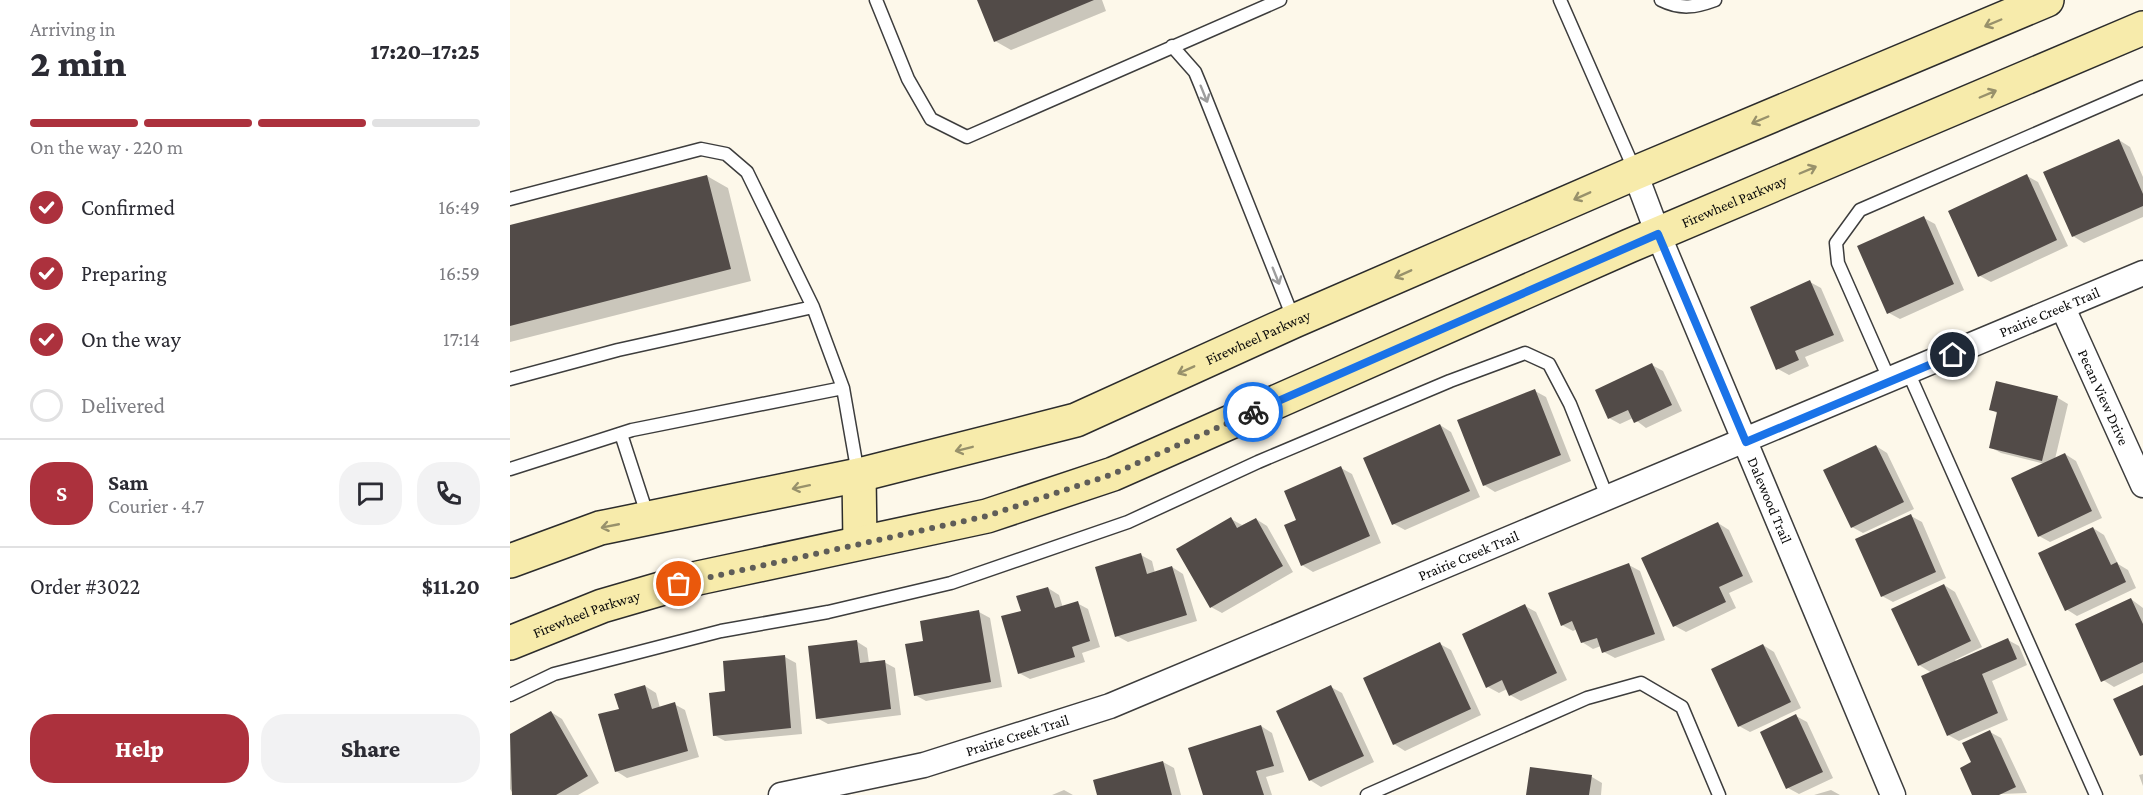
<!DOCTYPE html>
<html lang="en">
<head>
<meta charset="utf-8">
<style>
  body { margin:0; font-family:"Crimson Pro",serif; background:#f2f2f3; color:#2b2b33; height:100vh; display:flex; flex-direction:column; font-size:22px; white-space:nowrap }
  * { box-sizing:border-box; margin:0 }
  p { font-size:20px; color:#7c7c81 }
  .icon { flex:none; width:33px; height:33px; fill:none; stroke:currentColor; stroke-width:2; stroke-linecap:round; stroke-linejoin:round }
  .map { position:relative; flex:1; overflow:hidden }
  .drawer { display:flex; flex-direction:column; background:#fff; width:510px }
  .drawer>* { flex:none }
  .pin { position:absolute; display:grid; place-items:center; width:51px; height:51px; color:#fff; margin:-26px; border:3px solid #fff; border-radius:50%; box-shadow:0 2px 6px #0007 }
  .courier { position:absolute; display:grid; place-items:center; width:60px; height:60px; margin:-30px; border:4px solid #1a73e8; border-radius:50%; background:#fff; color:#222; box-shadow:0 2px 8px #0007 }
  .headline em { font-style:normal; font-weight:800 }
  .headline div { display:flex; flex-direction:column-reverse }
  .headline { display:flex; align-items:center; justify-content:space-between; height:102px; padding:0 30px }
  h1 { font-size:39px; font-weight:800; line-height:45px }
  .bar { display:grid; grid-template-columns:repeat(4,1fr); gap:9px 6px; align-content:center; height:72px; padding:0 30px }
  .bar i { height:8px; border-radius:4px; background:#e1e1e2 }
  .bar .selected { background:#ac313d }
  .bar p { grid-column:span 4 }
  .line { display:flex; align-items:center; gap:15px; padding:0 30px; border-top:2px solid #e1e1e2 }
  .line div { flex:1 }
  .round { display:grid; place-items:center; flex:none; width:63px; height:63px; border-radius:24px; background:#f2f2f3 }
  ol { padding:0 30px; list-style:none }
  li { display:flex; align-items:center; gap:18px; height:66px }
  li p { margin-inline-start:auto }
  li .icon { padding:6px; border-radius:50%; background:#ac313d; color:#fff; stroke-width:4 }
  li:last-child { color:#7c7c81 }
  li i { width:33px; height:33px; border:3px solid #e1e1e2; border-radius:50% }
  .cta { display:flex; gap:12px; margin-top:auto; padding:12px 30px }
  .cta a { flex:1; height:69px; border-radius:24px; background:#ac313d; color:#fff; font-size:24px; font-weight:800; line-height:69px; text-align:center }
  .cta a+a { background:#f2f2f3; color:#2b2b33 }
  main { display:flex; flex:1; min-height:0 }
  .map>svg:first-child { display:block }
  .shadow { fill:#0003 }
  .building { fill:#524b48 }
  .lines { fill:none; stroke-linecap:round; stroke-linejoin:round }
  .lane-casing { stroke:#3d3d3d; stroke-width:15 }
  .street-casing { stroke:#3d3d3d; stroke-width:27 }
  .secondary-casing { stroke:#2c2c2c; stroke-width:36 }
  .lane { stroke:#fff; stroke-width:12 }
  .street { stroke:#fff; stroke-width:24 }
  .secondary { stroke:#f7ebab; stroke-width:33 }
  .oneway { stroke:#98916b }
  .oneway2 { stroke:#9d9d9d }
  .done { stroke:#5f5d58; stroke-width:6; stroke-dasharray:0 10.8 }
  .route { stroke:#1a73e8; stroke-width:8 }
  .labels { text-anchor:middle; stroke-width:6; stroke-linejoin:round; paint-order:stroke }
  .street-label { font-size:15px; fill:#0a0a0a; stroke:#fff }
</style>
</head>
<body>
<main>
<section class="drawer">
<div class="headline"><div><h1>2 min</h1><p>Arriving in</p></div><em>17:20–17:25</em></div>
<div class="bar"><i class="selected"></i><i class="selected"></i><i class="selected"></i><i></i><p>On the way · 220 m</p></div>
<ol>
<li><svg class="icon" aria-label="check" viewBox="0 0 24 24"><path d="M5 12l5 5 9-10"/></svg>Confirmed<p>16:49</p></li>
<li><svg class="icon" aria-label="check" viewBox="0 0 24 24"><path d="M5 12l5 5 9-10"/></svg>Preparing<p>16:59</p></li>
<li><svg class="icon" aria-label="check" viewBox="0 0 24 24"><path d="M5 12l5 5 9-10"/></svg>On the way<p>17:14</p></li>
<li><i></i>Delivered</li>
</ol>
<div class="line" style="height:108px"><b class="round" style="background:#ac313d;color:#fff">S</b><div><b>Sam</b><p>Courier · 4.7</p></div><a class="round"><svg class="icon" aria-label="chat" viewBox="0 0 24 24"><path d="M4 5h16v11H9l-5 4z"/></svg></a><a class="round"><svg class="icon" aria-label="phone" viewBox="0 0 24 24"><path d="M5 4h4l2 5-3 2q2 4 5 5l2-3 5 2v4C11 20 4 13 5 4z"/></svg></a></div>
<div class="line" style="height:78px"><div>Order #3022</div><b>$11.20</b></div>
<div class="cta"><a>Help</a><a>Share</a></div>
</section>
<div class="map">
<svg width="1633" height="795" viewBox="0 0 1633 795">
  <rect width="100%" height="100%" fill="#fdf8ea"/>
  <path class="shadow" d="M 468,0 L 592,0 L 596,11 L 501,50 L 485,41 Z
    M 1609,140 L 1620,147 L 1633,177 L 1633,217 L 1574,243 L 1563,236 L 1535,173 Z
    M 197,176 L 218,188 L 241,281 L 0,342 L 0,227 Z
    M 1517,176 L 1528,182 L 1558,246 L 1481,282 L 1470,276 Z
    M 1414,218 L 1425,224 L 1454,290 L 1390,319 L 1379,313 Z
    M 1300,282 L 1311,288 L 1334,341 L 1295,357 L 1299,366 L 1279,375 L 1268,369 Z
    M 1142,365 L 1153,371 L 1172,411 L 1136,428 L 1123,418 L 1110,424 L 1099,418 Z
    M 1025,391 L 1036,397 L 1061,461 L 985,492 L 974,485 Z
    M 1548,398 L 1558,404 L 1545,459 L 1555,454 L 1566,461 L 1592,518 L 1540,542 L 1529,536 L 1535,464 L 1491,453 L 1480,447 L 1488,414 L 1481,409 Z
    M 930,425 L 941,432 L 970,497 L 895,530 L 884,524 Z
    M 1366,446 L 1377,453 L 1404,509 L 1353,533 L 1342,527 Z
    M 831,468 L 842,474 L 871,543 L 803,572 L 792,565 L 788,521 Z
    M 1401,516 L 1412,522 L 1436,578 L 1383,602 L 1372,596 Z
    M 721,519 L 732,525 L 746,519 L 757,526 L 783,572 L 712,613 L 701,607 Z
    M 1208,523 L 1219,530 L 1243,582 L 1219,593 L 1226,608 L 1176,632 L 1165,626 Z
    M 1583,528 L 1594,535 L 1608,564 L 1618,570 L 1626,588 L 1567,616 L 1556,609 Z
    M 631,555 L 642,561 L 645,573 L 662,567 L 673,574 L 687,621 L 618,642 L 607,636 Z
    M 1119,565 L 1130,571 L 1155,640 L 1105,658 L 1094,652 L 1091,646 L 1083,649 L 1072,642 L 1067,629 L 1063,631 L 1052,625 Z
    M 1434,585 L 1445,592 L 1472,647 L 1445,660 L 1447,662 L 1498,640 L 1509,646 L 1517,665 L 1482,681 L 1498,720 L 1449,741 L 1438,735 L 1422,673 L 1409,665 Z
    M 538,588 L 549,595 L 553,608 L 567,603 L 578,609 L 590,647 L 572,653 L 575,662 L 520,679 L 509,673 L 512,612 Z
    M 1621,599 L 1633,608 L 1633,673 L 1604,687 L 1593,680 Z
    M 1015,606 L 1026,612 L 1057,680 L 1011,701 L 1000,695 L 997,689 L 989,693 L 978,687 Z
    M 469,612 L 480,618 L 492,687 L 416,701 L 405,695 Z
    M 346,641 L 357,648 L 359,663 L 374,662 L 385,668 L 391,715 L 318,724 L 307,718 Z
    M 930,644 L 941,650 L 971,715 L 895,751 L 884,744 Z
    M 1253,645 L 1264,652 L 1291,708 L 1240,732 L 1229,726 Z
    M 275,657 L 286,663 L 292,734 L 215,741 L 204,735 L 217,693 Z
    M 135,686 L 146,693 L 150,708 L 164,704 L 175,710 L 189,757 L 117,778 L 106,771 L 111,710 Z
    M 821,687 L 832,693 L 864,762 L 811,787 L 800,780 Z
    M 41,712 L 52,719 L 89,783 L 68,795 L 4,795 L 0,789 L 0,736 Z
    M 1286,716 L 1297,722 L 1323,778 L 1289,794 L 1278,788 Z
    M 751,726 L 762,733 L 774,772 L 756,777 L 762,795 L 694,795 Z
    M 1480,732 L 1491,738 L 1517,793 L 1464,795 L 1463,763 Z
    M 653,762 L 664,768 L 671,795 L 589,795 Z
    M 1633,774 L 1633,786 L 1629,775 Z
    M 1082,777 L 1092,783 L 1091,795 L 1018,795 Z
    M 554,790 L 563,795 L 542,795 Z
    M 1321,790 L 1330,795 L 1304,795 Z"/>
  <path class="building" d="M 467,0 L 584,0 L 484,42 Z
    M 1609,139 L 1633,194 L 1633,206 L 1562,237 L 1533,172 Z
    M 1517,174 L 1547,240 L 1468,277 L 1438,211 Z
    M 197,175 L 221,269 L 0,326 L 0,225 Z
    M 1414,216 L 1444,284 L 1377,314 L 1347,246 Z
    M 1300,280 L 1324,335 L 1285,351 L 1289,360 L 1266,370 L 1240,307 Z
    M 1142,363 L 1162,405 L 1124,423 L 1118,410 L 1098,419 L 1085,390 Z
    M 1486,381 L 1548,396 L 1532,461 L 1479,448 L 1487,412 L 1479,410 Z
    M 1025,389 L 1051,455 L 973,486 L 947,420 Z
    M 930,424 L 960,491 L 882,525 L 853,458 Z
    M 1366,445 L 1394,502 L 1341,528 L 1313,470 Z
    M 1555,453 L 1582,511 L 1528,537 L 1501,478 Z
    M 831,466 L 860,536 L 791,566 L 774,525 L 786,520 L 774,491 Z
    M 1401,514 L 1426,572 L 1371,597 L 1345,539 Z
    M 721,517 L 727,528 L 746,518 L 773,566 L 700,608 L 666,549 Z
    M 1208,522 L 1233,576 L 1209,587 L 1216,602 L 1163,627 L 1131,558 Z
    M 1583,527 L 1601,565 L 1607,562 L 1616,582 L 1555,611 L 1528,553 Z
    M 631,553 L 637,574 L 662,566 L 677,615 L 605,637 L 585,567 Z
    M 1119,563 L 1145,634 L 1092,653 L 1087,638 L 1071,643 L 1062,621 L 1051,626 L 1038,593 Z
    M 1434,584 L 1461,641 L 1408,666 L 1381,609 Z
    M 538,587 L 545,608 L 568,601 L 580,641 L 562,647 L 565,657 L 508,674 L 491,616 L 511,611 L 506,596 Z
    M 1621,598 L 1633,624 L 1633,662 L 1591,682 L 1565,624 Z
    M 1015,604 L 1047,673 L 999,696 L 992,680 L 976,688 L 952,634 Z
    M 469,610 L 481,682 L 404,696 L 395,644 L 413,641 L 410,621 Z
    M 1498,638 L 1507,659 L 1472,674 L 1488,713 L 1437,736 L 1411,676 Z
    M 347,640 L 350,663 L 375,660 L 381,709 L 306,719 L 298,646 Z
    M 930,642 L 961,709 L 883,745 L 853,678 Z
    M 1253,644 L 1281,702 L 1228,727 L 1201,669 Z
    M 275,655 L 281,728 L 203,736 L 199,693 L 215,691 L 213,661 Z
    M 135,685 L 142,709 L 165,702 L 178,751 L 105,772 L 88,714 L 109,709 L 104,694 Z
    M 821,685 L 854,756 L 799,781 L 766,711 Z
    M 1633,685 L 1633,755 L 1630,756 L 1603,699 Z
    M 41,711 L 78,776 L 46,795 L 2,795 L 0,734 Z
    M 1286,714 L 1313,772 L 1276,789 L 1250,732 Z
    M 751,725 L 764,766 L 746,771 L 754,795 L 693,795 L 678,748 Z
    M 1480,730 L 1506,787 L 1489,795 L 1462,795 L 1450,768 L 1461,762 L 1452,743 Z
    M 653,761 L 662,795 L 587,795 L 583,780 Z
    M 1020,767 L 1082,775 L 1079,795 L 1016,795 Z"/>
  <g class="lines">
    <g class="lane-casing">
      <path id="lane" d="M 366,0 L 398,79 L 421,119 L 457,137 L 770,0
        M 1050,0 L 1125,171
        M 1151,0 C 1171,10 1186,7 1205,0
        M 662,46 L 685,72 L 690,84 L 784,320
        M 0,199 L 191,149 L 216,154 L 237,172 L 303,307
        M 1399,374 L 1586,795
        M 0,379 L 108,350 L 303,307 L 333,388 L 348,474
        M 1380,381 L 1328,263 L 1326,243 L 1350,210 L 1633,87
        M 111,434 L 138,517
        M 0,469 L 122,430 L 333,388
        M 0,695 L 44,674 L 211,631 L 318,612 L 441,583 L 618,522 L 748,462 L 940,381 L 1015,353 L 1039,364 L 1060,404 L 1098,499
        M 857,795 L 1077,698 L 1131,683 L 1172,707 L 1209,795"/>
    </g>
    <g class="street-casing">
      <g id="street">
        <path id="s1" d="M 1125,173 L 1148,234 L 1383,795"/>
        <path id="s2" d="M 1553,308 L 1633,485"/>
        <path id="s3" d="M 271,795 L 414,765 L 600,706 L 1633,273"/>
      </g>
    </g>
    <g class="secondary-casing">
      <g id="secondary">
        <path d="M 349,475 L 350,542"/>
        <path id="s4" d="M 0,561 L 90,528 L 349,475 L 566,420 L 784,321 L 1125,173 L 1537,0"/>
        <path id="s5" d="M 0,643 L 92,606 L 188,578 L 477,516 L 603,474 L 1119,246 L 1633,28"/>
      </g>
    </g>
    <use href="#lane" class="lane"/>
    <use href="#street" class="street"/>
    <use href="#secondary" class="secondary"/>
  </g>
  <defs><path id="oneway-shaft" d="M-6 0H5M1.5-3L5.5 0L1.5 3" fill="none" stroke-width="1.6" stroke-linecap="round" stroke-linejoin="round" transform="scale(1.5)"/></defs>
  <g class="oneway">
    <use href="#oneway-shaft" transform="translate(1483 23) rotate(157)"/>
    <use href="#oneway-shaft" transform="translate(1478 94) rotate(-23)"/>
    <use href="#oneway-shaft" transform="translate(1250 120) rotate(157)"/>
    <use href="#oneway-shaft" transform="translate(1298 170) rotate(-23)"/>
    <use href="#oneway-shaft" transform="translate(1072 196) rotate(156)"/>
    <use href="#oneway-shaft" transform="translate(893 274) rotate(156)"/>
    <use href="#oneway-shaft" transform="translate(676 370) rotate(156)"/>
    <use href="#oneway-shaft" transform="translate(454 449) rotate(166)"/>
    <use href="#oneway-shaft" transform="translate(291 487) rotate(168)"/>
    <use href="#oneway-shaft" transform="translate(100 526) rotate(169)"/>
  </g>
  <g class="oneway2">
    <use href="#oneway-shaft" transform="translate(694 94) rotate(68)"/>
    <use href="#oneway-shaft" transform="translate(766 276) rotate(68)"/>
  </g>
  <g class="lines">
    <path class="done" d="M 169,584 L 477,516 L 603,474 L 743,412"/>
    <path class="route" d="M 743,412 L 1148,234 L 1236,442 L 1443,355"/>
  </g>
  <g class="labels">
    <g class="street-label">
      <text dy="5" stroke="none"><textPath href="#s5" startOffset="1306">Firewheel Parkway</textPath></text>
      <text dy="5" stroke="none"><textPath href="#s3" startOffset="1360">Prairie Creek Trail</textPath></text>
      <text dy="5" stroke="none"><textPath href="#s4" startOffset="784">Firewheel Parkway</textPath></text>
      <text dy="5" stroke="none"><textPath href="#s2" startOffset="98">Pecan View Drive</textPath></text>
      <text dy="5" stroke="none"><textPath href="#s1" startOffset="354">Dalewood Trail</textPath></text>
      <text dy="5" stroke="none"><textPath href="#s3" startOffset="730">Prairie Creek Trail</textPath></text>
      <text dy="5" stroke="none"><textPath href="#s5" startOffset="82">Firewheel Parkway</textPath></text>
      <text dy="5" stroke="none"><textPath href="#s3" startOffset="244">Prairie Creek Trail</textPath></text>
    </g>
  </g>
</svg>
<div class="pin" style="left:169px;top:584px;background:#ea580c"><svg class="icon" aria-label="bag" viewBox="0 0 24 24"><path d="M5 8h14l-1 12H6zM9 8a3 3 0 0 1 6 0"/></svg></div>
<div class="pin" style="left:1443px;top:355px;background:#1f2937"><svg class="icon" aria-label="home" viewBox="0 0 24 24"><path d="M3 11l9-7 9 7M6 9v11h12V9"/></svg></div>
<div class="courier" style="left:743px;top:412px"><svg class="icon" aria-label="bike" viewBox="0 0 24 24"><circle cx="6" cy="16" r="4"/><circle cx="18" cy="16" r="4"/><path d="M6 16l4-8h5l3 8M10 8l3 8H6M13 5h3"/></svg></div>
</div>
</main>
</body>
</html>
